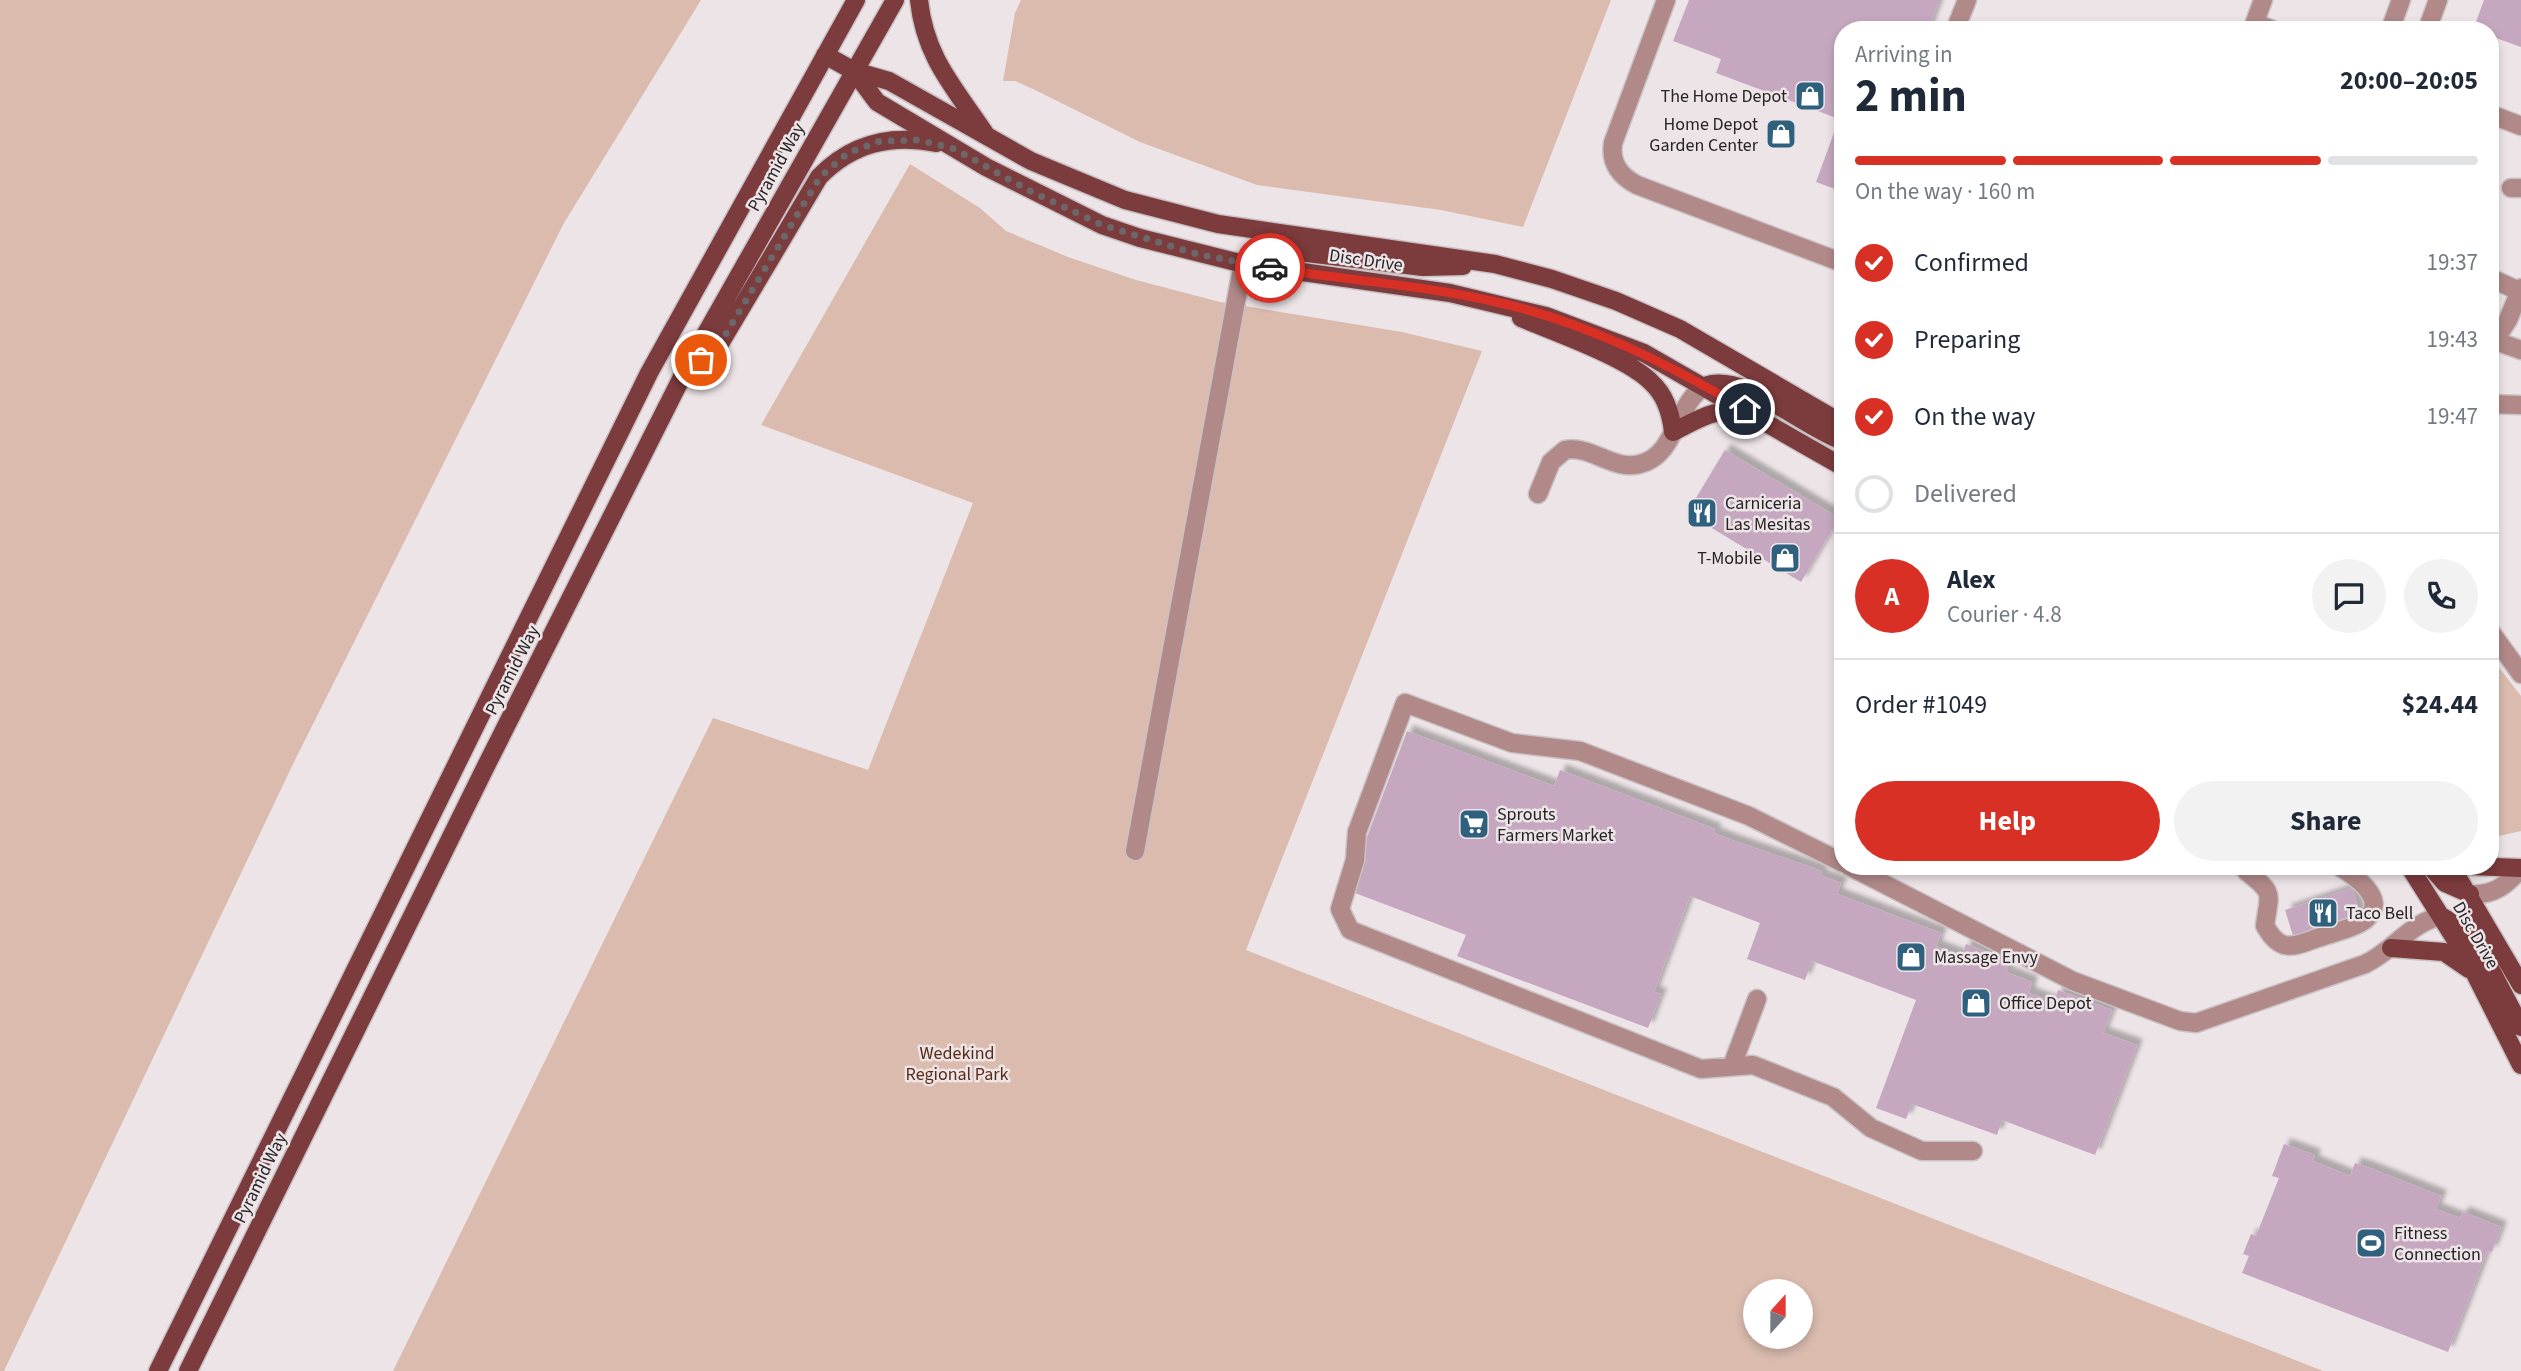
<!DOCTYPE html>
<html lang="en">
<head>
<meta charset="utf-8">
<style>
  body { margin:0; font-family:"Source Sans 3",sans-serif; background:#f2f2f3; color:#1f2937; height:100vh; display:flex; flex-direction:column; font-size:26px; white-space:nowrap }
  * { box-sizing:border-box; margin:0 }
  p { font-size:23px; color:#747a83 }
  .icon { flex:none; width:38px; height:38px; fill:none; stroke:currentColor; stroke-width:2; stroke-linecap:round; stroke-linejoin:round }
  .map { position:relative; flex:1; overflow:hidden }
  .panel { position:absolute; left:1834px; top:21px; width:665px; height:854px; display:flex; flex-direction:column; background:#fff; border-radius:28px; box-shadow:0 4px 10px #0003 }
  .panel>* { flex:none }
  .needle { width:46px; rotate:21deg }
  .controls { position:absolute; left:1743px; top:1279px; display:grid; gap:14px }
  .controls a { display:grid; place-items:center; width:70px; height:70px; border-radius:50%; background:#fff; box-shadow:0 4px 10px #0003; font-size:35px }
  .pin { position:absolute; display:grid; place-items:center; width:60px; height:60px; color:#fff; margin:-30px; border:4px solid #fff; border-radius:50%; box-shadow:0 2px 7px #0007 }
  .courier { position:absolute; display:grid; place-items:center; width:70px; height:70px; margin:-35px; border:5px solid #d93025; border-radius:50%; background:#fff; color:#222; box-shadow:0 2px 9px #0007 }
  .headline em { font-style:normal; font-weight:700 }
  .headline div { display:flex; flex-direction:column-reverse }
  .headline { display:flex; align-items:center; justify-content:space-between; height:119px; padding:0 21px }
  h1 { font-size:46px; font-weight:700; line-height:52px }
  .bar { display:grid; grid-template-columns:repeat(4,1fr); gap:10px 7px; align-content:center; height:84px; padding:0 21px }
  .bar i { height:9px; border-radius:5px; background:#e0e1e3 }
  .bar .selected { background:#d93025 }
  .bar p { grid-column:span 4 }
  .line { display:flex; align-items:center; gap:18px; padding:0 21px; border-top:2px solid #e0e1e3 }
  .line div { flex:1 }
  .round { display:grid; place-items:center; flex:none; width:74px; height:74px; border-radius:37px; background:#f2f2f3 }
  ol { padding:0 21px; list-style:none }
  li { display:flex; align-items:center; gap:21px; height:77px }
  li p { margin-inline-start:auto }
  li .icon { padding:7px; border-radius:50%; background:#d93025; color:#fff; stroke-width:4 }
  li:last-child { color:#747a83 }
  li i { width:38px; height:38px; border:4px solid #e0e1e3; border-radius:50% }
  .button { display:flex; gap:14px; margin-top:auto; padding:14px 21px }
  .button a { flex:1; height:80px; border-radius:42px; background:#d93025; color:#fff; font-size:28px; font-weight:700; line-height:80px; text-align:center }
  .button a+a { background:#f2f2f3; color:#1f2937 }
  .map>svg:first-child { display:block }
  .green { fill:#dabbae; fill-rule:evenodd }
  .building { fill:#c5a8bf; filter:url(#shadow) }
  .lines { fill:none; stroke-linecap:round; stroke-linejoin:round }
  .minor-casing { stroke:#c9c1c4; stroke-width:21 }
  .major-casing { stroke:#c9c1c4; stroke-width:21 }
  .minor { stroke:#b08988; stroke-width:18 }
  .major { stroke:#7c3b3d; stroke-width:18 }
  .done { stroke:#6c6768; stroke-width:7; stroke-dasharray:0 12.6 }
  .route { stroke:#d93025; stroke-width:9 }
  .labels { text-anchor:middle; stroke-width:5; stroke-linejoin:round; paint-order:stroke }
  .poi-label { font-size:18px; fill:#262324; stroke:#ede4e7; text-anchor:start }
  .street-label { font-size:18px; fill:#262324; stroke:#ede4e7 }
  .park-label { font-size:18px; fill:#5b2b16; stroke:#ede4e7 }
</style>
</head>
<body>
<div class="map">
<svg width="2521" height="1371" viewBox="0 0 2521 1371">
  <defs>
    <filter id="shadow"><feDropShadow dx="6" dy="-6" stdDeviation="2" flood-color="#0004"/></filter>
  </defs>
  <rect width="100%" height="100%" fill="#ede4e7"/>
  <path class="green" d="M 0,0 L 701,0 L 564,223 L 293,764 L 4,1371 L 0,1371 Z
    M 1021,0 L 1611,0 L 1523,227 L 1441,210 L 1257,185 L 1140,142 L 1033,89 L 1015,81 L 1003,81 L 1015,13 Z
    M 910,164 L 980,208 L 1006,231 L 1068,257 L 1136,280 L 1220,302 L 1402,332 L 1482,351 L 1246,950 L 2323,1371 L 393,1371 L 713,718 L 868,770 L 973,503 L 761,425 ZM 1755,1292 L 1801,1292 L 1801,1337 L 1755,1337 Z
    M 2490,656 L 2521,696 L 2521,831 L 2499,836 L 2490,832 Z"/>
  <path class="building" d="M 1689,0 L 1939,0 L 1928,30 L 1843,30 L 1843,192 L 1816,182 L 1839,119 L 1716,73 L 1721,59 L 1673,41 Z
    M 2484,0 L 2521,0 L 2521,47 L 2490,36 L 2490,30 L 2473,30 Z
    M 1725,450 L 1839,518 L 1801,582 L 1687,513 Z
    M 1407,731 L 1554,786 L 1560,770 L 1715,829 L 1714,833 L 1732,840 L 1822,871 L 1820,875 L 1841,883 L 1837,894 L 1941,933 L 1936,946 L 1962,956 L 1966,944 L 2010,961 L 2006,972 L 2032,982 L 2029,993 L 2054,1002 L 2058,990 L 2112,1010 L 2103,1033 L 2137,1045 L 2095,1155 L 2002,1120 L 1997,1135 L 1912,1104 L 1906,1119 L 1876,1108 L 1916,1000 L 1812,961 L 1805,980 L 1747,959 L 1760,923 L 1690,896 L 1654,992 L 1661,994 L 1648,1028 L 1457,956 L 1466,935 L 1347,890 Z
    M 2352,888 L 2361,917 L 2294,939 L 2285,910 Z
    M 2284,1144 L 2315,1155 L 2313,1161 L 2350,1176 L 2355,1163 L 2370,1168 L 2441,1196 L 2436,1209 L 2460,1218 L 2463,1212 L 2501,1227 L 2492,1252 L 2487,1251 L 2448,1352 L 2242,1273 L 2249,1256 L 2243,1254 L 2251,1234 L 2256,1236 L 2279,1178 L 2272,1176 Z"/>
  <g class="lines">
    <g class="minor-casing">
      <path id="minor" d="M 1666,0 L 1613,143 C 1610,163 1620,176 1637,185 L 1843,263
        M 2255,23 L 2273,30
        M 1955,30 L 1967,0
        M 2252,30 L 2263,0
        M 2390,30 L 2401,0
        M 2427,30 L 2438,0
        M 2490,114 L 2521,126
        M 2511,188 L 2521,188
        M 2493,279 L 2521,292
        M 2490,339 L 2521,350
        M 2490,348 L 2508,320 L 2521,288
        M 2490,404 L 2521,405
        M 1538,494 L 1551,462 L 1565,450 C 1591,445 1613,471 1640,464 C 1677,455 1675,404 1705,386
        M 2490,631 L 2521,674
        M 1135,851 L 1243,263
        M 1843,863 L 1749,816 L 1580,751 L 1512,743 L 1405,703 L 1357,832 L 1355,860 L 1340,909 L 1350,930 L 1701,1069 L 1753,1065 L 1833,1097 L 1871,1128 L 1922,1151 L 1973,1151
        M 1849,866 L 2073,981 L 2180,1021 L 2196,1023 L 2365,964 C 2393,951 2410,923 2441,916
        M 2246,871 C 2276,895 2269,892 2265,926 C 2270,934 2275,942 2284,945 C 2296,948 2310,940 2321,937 C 2335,932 2355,928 2366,919 C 2390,899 2352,874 2338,866
        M 2470,894 C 2493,896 2507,885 2521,868
        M 1732,1066 L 1757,999"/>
    </g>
    <g class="major-casing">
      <path id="major" d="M 919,0 C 925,58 955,88 986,135
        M 825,55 L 854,71 L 889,81 L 1031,161 L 1125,200 L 1218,224 L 1495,264 L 1552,279 L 1616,301 L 1680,329 L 1843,424
        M 854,71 L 877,102 L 986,167 L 1102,225 L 1140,238 L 1240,263 L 1450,293 L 1546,316 L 1644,353 L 1843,467
        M 1243,263 L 1271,251 L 1282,250 L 1423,267 L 1463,266
        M 1521,318 C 1554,332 1629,358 1652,383 C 1666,396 1671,414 1673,432 C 1697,420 1720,404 1747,415
        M 687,367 L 715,352 L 819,177 C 852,143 891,134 936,143
        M 1705,386 C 1743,371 1804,428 1843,441
        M 2409,866 L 2467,958 L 2521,1065
        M 2430,866 L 2445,883 L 2470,894
        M 2451,866 L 2521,985
        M 2470,866 L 2520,868
        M 2441,916 L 2472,934 L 2521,1027
        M 2391,948 L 2444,952 L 2469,969
        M 158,1371 L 649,373 L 856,0
        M 188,1371 L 485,768 L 687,367 L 895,0"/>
    </g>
    <use href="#minor" class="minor"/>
    <use href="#major" class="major"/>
  </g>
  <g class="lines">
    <path class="done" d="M 701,360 L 715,352 L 820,177 L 848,153 L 880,141 L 919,140 L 955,149 L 1028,190 L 1102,225 L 1197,254 L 1270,268"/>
    <path class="route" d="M 1270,268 C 1345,280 1422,285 1496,302 C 1586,322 1666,363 1745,409"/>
  </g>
  <defs>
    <g id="shop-square" transform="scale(1.575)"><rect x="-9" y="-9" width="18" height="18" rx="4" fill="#2f607e" stroke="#ede4e7"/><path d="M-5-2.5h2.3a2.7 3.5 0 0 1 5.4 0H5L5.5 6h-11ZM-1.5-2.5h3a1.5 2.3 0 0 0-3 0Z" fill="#fff"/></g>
    <g id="restaurant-square" transform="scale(1.575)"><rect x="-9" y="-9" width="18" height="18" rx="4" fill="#2f607e" stroke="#ede4e7"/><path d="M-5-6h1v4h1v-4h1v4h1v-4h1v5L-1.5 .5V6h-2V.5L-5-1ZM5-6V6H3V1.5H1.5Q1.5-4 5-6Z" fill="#fff"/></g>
    <g id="supermarket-square" transform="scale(1.575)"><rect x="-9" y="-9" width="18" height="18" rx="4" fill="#2f607e" stroke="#ede4e7"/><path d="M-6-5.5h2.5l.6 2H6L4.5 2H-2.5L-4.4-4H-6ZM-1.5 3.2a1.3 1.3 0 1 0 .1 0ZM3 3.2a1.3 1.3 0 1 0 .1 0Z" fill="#fff"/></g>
    <g id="stadium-square" transform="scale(1.575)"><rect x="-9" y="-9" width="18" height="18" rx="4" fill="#2f607e" stroke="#ede4e7"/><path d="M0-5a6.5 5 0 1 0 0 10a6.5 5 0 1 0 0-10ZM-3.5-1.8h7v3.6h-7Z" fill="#fff"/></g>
  </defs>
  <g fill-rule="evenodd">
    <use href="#shop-square" x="1810" y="96"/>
    <use href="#shop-square" x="1781" y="134"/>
    <use href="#restaurant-square" x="1702" y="513"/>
    <use href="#shop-square" x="1785" y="558"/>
    <use href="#supermarket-square" x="1474" y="824"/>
    <use href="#restaurant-square" x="2323" y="913"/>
    <use href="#shop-square" x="1911" y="957"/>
    <use href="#shop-square" x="1976" y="1003"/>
    <use href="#stadium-square" x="2371" y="1243"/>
  </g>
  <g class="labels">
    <g class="poi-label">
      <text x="1787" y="102" text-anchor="end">The Home Depot</text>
      <text x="1758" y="130" text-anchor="end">Home Depot<tspan x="1758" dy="21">Garden Center</tspan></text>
      <text x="1725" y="509">Carniceria<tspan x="1725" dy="21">Las Mesitas</tspan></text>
      <text x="1762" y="564" text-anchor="end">T-Mobile</text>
      <text x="1497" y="820">Sprouts<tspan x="1497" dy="21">Farmers Market</tspan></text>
      <text x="2346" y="919">Taco Bell</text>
      <text x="1934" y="963">Massage Envy</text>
      <text x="1999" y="1009">Office Depot</text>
      <text x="2394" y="1239">Fitness<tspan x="2394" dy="21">Connection</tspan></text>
    </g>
    <g class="street-label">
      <text transform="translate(776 167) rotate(-61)" y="6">Pyramid Way</text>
      <text transform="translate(1366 260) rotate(8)" y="6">Disc Drive</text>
      <text transform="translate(512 670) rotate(-63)" y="6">Pyramid Way</text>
      <text transform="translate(2476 935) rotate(60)" y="6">Disc Drive</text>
      <text transform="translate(260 1178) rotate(-64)" y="6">Pyramid Way</text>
    </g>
    <g class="park-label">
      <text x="957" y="1059">Wedekind<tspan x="957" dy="21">Regional Park</tspan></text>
    </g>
  </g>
</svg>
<div class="controls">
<a><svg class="needle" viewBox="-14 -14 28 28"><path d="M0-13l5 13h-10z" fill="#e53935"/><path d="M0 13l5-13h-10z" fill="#747a83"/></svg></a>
</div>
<div class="pin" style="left:701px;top:360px;background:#ea580c"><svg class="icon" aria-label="bag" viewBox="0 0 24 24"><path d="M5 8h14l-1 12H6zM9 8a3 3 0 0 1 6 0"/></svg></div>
<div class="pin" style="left:1745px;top:409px;background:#1f2937"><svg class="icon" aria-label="home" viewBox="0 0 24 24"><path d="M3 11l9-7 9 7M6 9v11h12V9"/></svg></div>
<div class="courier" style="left:1270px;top:268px"><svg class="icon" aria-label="car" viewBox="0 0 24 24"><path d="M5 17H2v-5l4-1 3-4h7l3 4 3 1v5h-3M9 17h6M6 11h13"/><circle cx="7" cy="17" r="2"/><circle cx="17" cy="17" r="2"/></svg></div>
<section class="panel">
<div class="headline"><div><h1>2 min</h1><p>Arriving in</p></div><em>20:00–20:05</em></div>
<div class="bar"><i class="selected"></i><i class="selected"></i><i class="selected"></i><i></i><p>On the way · 160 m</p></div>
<ol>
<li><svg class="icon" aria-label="check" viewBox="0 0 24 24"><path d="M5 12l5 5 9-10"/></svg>Confirmed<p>19:37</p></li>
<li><svg class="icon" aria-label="check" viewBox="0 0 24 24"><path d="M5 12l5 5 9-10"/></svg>Preparing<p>19:43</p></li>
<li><svg class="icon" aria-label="check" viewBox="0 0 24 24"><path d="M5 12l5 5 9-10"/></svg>On the way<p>19:47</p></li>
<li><i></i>Delivered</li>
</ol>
<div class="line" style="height:126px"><b class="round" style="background:#d93025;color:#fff">A</b><div><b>Alex</b><p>Courier · 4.8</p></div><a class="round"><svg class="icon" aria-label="chat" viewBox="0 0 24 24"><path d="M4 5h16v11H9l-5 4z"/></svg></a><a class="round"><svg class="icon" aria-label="phone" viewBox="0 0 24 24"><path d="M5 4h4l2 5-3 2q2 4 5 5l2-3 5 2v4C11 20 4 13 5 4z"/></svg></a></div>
<div class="line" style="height:91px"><div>Order #1049</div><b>$24.44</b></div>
<div class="button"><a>Help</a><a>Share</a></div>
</section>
</div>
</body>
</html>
